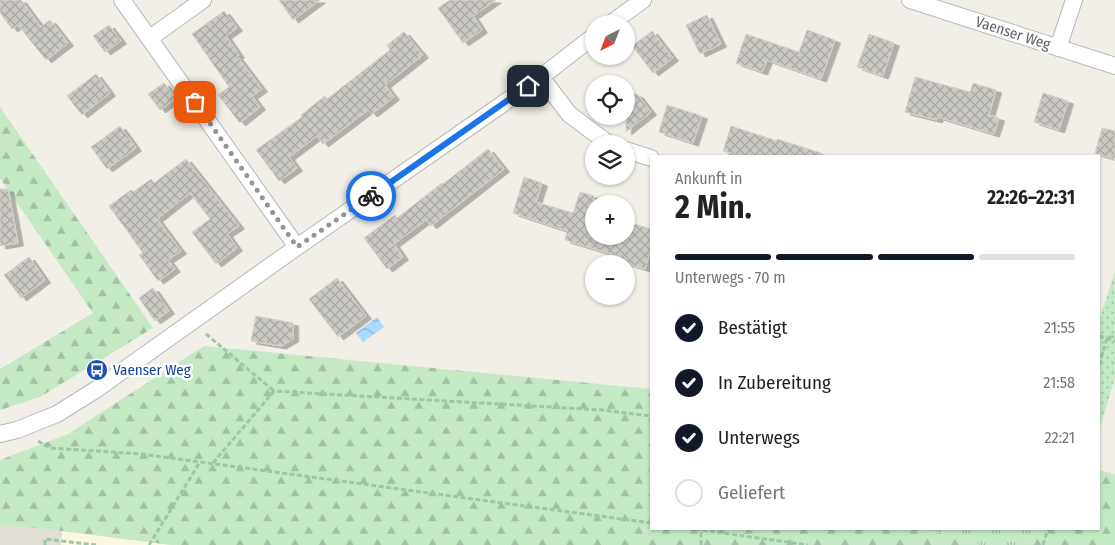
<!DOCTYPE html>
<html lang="de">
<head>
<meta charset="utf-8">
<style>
  body { margin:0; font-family:"Fira Sans Condensed",sans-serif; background:#f2f2f2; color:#222; height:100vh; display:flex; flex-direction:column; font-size:19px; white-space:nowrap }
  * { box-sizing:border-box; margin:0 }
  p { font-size:16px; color:#767676 }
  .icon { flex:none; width:28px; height:28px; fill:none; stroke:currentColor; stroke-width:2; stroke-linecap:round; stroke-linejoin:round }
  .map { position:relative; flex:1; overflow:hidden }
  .details { position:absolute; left:650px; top:155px; width:450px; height:375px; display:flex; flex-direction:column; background:#fff; border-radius:0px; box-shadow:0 1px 4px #0004 }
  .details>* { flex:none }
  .needle { width:32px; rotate:222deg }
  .tools { position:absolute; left:585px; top:15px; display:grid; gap:10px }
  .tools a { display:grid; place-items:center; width:50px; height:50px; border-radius:50%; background:#fff; box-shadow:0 1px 4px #0004; font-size:25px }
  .pin { position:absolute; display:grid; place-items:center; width:42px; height:42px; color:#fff; margin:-21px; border-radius:10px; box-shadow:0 2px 8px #0006 }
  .courier { position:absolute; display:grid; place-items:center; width:50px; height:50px; margin:-25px; border:4px solid #1a73e8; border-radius:50%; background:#fff; color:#222; box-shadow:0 1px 6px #0007 }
  .headline em { font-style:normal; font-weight:700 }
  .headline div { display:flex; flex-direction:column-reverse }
  .headline { display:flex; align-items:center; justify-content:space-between; height:85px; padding:0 25px }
  h1 { font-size:32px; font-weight:700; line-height:38px }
  .bar { display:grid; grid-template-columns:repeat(4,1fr); gap:8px 5px; align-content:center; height:60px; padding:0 25px }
  .bar i { height:6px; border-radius:4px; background:#e0e0e0 }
  .bar .on { background:#111827 }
  .bar p { grid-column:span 4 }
  ol { padding:0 25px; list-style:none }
  li { display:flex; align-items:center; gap:15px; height:55px }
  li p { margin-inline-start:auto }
  li .icon { padding:5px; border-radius:50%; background:#111827; color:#fff; stroke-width:4 }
  li:last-child { color:#767676 }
  li i { width:28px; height:28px; border:2px solid #e0e0e0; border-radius:50% }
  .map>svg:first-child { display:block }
  .commercial { fill:#fef7e0 }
  .education { fill:#e1ded6 }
  .grass { fill:url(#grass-dots) }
  .forest { fill:url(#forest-firs) }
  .park { fill:url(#park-tufts) }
  .water { fill:url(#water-waves) }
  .building { fill:url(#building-cross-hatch); stroke:#d6d1c6; filter:url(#shadow) }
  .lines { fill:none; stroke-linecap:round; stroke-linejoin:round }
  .street-casing { stroke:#b5b8bc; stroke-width:18 }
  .path { stroke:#9cc7a9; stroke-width:3; stroke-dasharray:5 2.5; stroke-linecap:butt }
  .street { stroke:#fff; stroke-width:16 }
  .done { stroke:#929495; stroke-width:5; stroke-dasharray:0 9 }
  .route { stroke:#1a73e8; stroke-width:6 }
  .labels { text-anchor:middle; stroke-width:5; stroke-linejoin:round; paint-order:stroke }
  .street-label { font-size:15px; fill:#5f6368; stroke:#fff }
  .transit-label { font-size:15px; fill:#164399; stroke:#fff; text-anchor:start }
</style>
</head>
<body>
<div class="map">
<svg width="1115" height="545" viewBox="0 0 1115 545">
  <defs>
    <pattern id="grass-dots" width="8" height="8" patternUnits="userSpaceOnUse" patternTransform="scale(1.25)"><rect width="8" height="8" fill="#c5e8c5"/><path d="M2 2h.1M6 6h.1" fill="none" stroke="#a3c0a4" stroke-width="1.8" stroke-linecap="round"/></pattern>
    <pattern id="forest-firs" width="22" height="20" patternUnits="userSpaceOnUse" patternTransform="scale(1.25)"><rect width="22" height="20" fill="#c5e8c5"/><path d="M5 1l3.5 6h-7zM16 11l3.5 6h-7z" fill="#a3c0a4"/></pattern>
    <pattern id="park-tufts" width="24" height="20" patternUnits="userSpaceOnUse" patternTransform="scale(1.25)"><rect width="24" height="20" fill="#c5e8c5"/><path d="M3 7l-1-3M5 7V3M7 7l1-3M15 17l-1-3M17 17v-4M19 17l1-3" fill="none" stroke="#a3c0a4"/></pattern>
    <pattern id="water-waves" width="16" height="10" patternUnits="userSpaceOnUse" patternTransform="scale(1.25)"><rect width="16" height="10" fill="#aadaff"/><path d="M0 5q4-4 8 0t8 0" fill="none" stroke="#8eb4d2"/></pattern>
    <pattern id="building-cross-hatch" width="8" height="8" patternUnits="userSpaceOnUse" patternTransform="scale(1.25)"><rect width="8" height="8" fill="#cccac5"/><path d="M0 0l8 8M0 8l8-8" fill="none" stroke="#a9a8a4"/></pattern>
    <filter id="shadow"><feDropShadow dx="5.5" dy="3" stdDeviation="0" flood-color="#0004"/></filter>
  </defs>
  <rect width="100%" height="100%" fill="#f1efe8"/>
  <path class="commercial" d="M 62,531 L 171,545 L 61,545 Z"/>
  <path class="education" d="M 0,525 L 62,531 L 61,545 L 0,545 Z"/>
  <path class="grass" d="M 1115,271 L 1115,378 L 1099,431 L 1099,321 Z"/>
  <path class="forest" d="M 0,107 L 153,328 L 40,397 L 0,410 L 0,369 L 93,313 L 0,178 Z
    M 204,346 L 651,389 L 651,529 L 926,529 L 982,545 L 171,545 L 62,531 L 0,525 L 0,460 L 68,434 Z
    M 1099,470 L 1115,474 L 1115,545 L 1030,545 L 1035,529 L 1099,529 Z"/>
  <path class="park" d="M 926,529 L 1035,529 L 1030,545 L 982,545 Z"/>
  <path class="water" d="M 377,317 L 384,327 L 363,342 L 356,333 Z"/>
  <path class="building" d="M 0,0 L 21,0 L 41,27 L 50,20 L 68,43 L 46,60 L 18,25 L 12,29 L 0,13 Z
    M 279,0 L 320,0 L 293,20 Z
    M 450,0 L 496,0 L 473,16 L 482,30 L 463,43 L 438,8 Z
    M 224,11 L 237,28 L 226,36 L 239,55 L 237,56 L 262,89 L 252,96 L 260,107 L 240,123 L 218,95 L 229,87 L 192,34 Z
    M 707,15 L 721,44 L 700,54 L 686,25 Z
    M 109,25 L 121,41 L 105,52 L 93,36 Z
    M 807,30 L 835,40 L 821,79 L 767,60 L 762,72 L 736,63 L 746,34 L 799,52 Z
    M 652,31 L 673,58 L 653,73 L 632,46 Z
    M 404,32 L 423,55 L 385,85 L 394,97 L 372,114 L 368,110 L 323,144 L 317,136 L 289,157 L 297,168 L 279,181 L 256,150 L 302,117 L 301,115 L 325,96 L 327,99 L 390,50 L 387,45 Z
    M 869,34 L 894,43 L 883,76 L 857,67 Z
    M 96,74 L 110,93 L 82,115 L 67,96 Z
    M 915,77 L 970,92 L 973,83 L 996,90 L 989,115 L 999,118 L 994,134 L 938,117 L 937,120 L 905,112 Z
    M 164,83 L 176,98 L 160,110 L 148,94 Z
    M 626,91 L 638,95 L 651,112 L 626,132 Z
    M 1043,93 L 1068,101 L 1059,130 L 1034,122 Z
    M 667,105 L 702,116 L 693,143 L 659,132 Z
    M 120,126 L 136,148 L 107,169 L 91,147 Z
    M 731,126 L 777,141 L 777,139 L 821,153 L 820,156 L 739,156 L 723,151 Z
    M 1102,128 L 1115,131 L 1115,159 L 1095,153 Z
    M 488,149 L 504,169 L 431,226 L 426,220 L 394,244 L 403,257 L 387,269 L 364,238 L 395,215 L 397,218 L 442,183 L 443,184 Z
    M 186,159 L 239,226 L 227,234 L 237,248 L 216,264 L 192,232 L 210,219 L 190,193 L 157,219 L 181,251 L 168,260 L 175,269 L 158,281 L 139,255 L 143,253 L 109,206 L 131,190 L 133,192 L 151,179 L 154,183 Z
    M 524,177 L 542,183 L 536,202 L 573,213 L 580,192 L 594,196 L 594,236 L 627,236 L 631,223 L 651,229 L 651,248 L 645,269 L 619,261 L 621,257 L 565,240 L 567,231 L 513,213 Z
    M 0,189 L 8,189 L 18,243 L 0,246 Z
    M 29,257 L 45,280 L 21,298 L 4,275 Z
    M 337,278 L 366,316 L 338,337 L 309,299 Z
    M 153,288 L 169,311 L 155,321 L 139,298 Z
    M 256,316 L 293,323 L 293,339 L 281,346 L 251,341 Z"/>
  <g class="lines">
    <g class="street-casing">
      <path id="street" d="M 122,0 L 297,247
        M 910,0 L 1115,66
        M 610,24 L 643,0
        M 150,38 L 203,0
        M 1058,48 L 1074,0
        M 541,77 L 569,114 L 609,144
        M 626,150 L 651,158
        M 0,434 L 17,430 L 57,414 L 97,389 L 297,247 L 491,112 L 541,77 L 594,36"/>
    </g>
    <path class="path" d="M 206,334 L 274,391
      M 1099,336 L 1115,341
      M 1099,365 L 1107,338 L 1115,336
      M 38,441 L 50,448 L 141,454 L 651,523
      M 213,463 L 274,391 L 602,410 L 651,416
      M 695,529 L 808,545
      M 45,545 L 45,539 L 96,545
      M 149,545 L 200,462
      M 701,545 L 701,530
      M 1043,545 L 1048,529"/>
    <use href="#street" class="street"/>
  </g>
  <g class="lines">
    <path class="done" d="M 195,102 L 297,247 L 371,196"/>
    <path class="route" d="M 371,196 L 528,86"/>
  </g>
  <defs>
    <g id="bus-disc" transform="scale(1.125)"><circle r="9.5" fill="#1a4fb4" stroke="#fff"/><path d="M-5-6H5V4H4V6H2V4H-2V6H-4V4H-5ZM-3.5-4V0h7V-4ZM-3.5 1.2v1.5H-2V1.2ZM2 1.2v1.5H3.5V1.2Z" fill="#fff"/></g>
  </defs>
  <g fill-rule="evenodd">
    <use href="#bus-disc" x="97" y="370"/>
  </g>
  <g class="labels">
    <g class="street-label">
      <text transform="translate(1013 33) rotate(18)" y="5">Vaenser Weg</text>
    </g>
    <g class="transit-label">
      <text x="113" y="375">Vaenser Weg</text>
    </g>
  </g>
</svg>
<div class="tools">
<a><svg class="needle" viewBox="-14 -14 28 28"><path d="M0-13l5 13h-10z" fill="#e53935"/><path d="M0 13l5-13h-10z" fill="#767676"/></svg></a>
<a><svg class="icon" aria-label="locate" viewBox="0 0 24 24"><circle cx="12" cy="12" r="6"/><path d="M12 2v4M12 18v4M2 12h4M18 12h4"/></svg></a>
<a><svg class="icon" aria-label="layers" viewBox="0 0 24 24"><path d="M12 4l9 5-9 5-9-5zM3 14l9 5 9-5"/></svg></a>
<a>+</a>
<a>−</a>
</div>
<div class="pin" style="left:195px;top:102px;background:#ea580c"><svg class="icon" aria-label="bag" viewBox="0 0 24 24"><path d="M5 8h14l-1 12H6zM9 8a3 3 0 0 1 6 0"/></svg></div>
<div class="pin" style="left:528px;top:86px;background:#1f2937"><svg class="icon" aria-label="home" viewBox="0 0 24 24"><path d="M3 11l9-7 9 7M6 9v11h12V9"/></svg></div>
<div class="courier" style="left:371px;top:196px"><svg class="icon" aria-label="bike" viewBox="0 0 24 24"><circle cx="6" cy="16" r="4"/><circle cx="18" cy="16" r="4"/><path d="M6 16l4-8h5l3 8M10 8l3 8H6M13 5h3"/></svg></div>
<section class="details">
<div class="headline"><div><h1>2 Min.</h1><p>Ankunft in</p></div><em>22:26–22:31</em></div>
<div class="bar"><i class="on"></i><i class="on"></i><i class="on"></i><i></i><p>Unterwegs · 70 m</p></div>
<ol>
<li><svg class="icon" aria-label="check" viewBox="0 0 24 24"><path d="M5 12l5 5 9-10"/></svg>Bestätigt<p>21:55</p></li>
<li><svg class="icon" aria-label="check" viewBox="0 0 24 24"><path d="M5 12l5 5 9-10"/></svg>In Zubereitung<p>21:58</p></li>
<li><svg class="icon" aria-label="check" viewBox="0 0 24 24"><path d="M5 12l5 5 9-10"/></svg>Unterwegs<p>22:21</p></li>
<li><i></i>Geliefert</li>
</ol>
</section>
</div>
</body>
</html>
